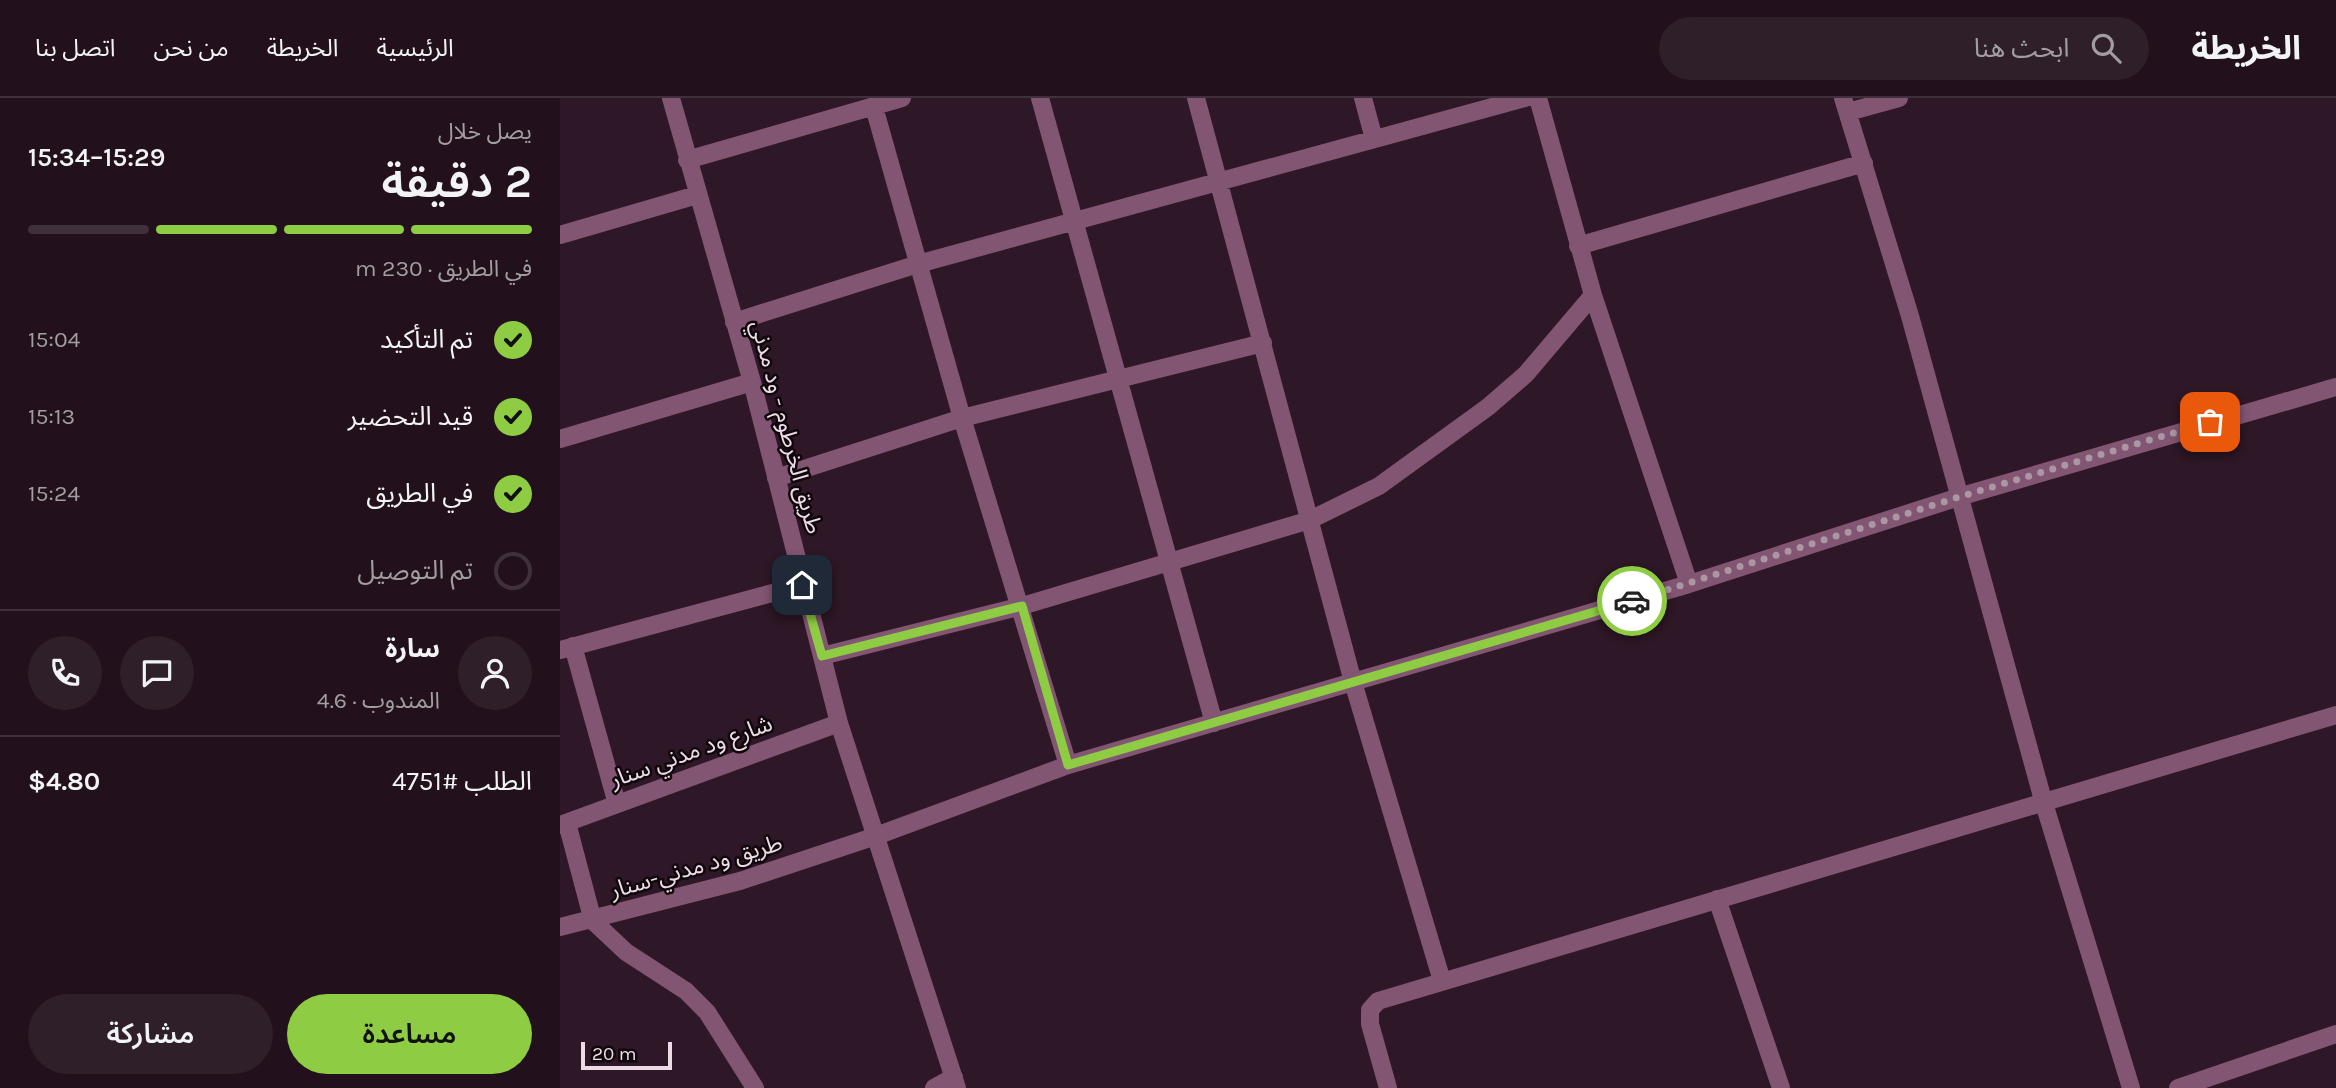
<!DOCTYPE html>
<html lang="ar">
<head>
<meta charset="utf-8">
<style>
  body { margin:0; font-family:Karla,"Noto Sans Arabic",sans-serif; background:#2e1f29; color:#f1f3f6; direction:rtl; height:100vh; display:flex; flex-direction:column; font-size:26px; white-space:nowrap }
  * { box-sizing:border-box; margin:0 }
  p { font-size:23px; color:#a29da3 }
  .icon { flex:none; width:38px; height:38px; fill:none; stroke:currentColor; stroke-width:2; stroke-linecap:round; stroke-linejoin:round }
  .map { position:relative; flex:1; overflow:hidden; direction:ltr }
  .side { display:flex; flex-direction:column; background:#22111c; width:560px }
  .side>* { flex:none }
  .scale { position:absolute; left:21px; bottom:18px; width:91px; box-sizing:border-box; padding-left:7px; border:4px solid #eddce6; border-top:0; font-size:19px; line-height:24px; white-space:nowrap; color:#eddce6; -webkit-text-stroke:5px #10070c; paint-order:stroke }
  .pin { position:absolute; display:grid; place-items:center; width:60px; height:60px; color:#fff; margin:-30px; border-radius:14px; box-shadow:0 4px 10px #0006 }
  .courier { position:absolute; display:grid; place-items:center; width:70px; height:70px; margin:-35px; border:5px solid #8ecd43; border-radius:50%; background:#fff; color:#222; box-shadow:0 2px 9px #0007 }
  .summary em { font-style:normal; font-weight:600 }
  .summary div { display:flex; flex-direction:column-reverse }
  .summary { display:flex; align-items:center; justify-content:space-between; height:119px; padding:0 28px }
  h1 { font-size:46px; font-weight:600; line-height:52px }
  .bar { display:grid; grid-template-columns:repeat(4,1fr); gap:10px 7px; align-content:center; height:84px; padding:0 28px }
  .bar i { height:9px; border-radius:5px; background:#3f313b }
  .bar .active { background:#8ecd43 }
  .bar p { grid-column:span 4 }
  .line { display:flex; align-items:center; gap:18px; padding:0 28px; border-top:2px solid #3f313b }
  .line div { flex:1 }
  .round { display:grid; place-items:center; flex:none; width:74px; height:74px; border-radius:37px; background:#2e1f29 }
  ol { padding:0 28px; list-style:none }
  li { display:flex; align-items:center; gap:21px; height:77px }
  li p { margin-inline-start:auto }
  li .icon { padding:7px; border-radius:50%; background:#8ecd43; color:#111; stroke-width:4 }
  li:last-child { color:#a29da3 }
  li i { width:38px; height:38px; border:4px solid #3f313b; border-radius:50% }
  .button { display:flex; gap:14px; margin-top:auto; padding:14px 28px }
  .button a { flex:1; height:80px; border-radius:42px; background:#8ecd43; color:#111; font-size:28px; font-weight:600; line-height:80px; text-align:center }
  .button a+a { background:#2e1f29; color:#f1f3f6 }
  header { display:flex; align-items:center; gap:42px; box-sizing:border-box; height:98px; padding:0 35px; background:#22111c; border-bottom:2px solid #3f313b }
  header strong { font-size:33px }
  nav { display:flex; gap:38px; margin-inline-start:auto; font-size:24px }
  .search { width:490px; height:63px; background:#2e1f29; display:flex; align-items:center; gap:18px; box-sizing:border-box; padding:0 24px; border-radius:38px; color:#a29da3; font-size:26px }
  main { display:flex; flex:1; min-height:0 }
  .map>svg:first-child { display:block }
  .lines { fill:none; stroke-linecap:round; stroke-linejoin:round }
  .minor { stroke:#825572; stroke-width:18 }
  .done { stroke:#aa97a3; stroke-width:7; stroke-dasharray:0 12.6 }
  .route { stroke:#8ecd43; stroke-width:9 }
  .labels { text-anchor:middle; stroke-width:5; stroke-linejoin:round; paint-order:stroke }
  .street-label { font-size:23px; fill:#eddce6; stroke:#10070c }
</style>
</head>
<body>
<header>
<strong>الخريطة</strong>
<div class="search"><svg class="icon" aria-label="search" viewBox="0 0 24 24"><circle cx="10" cy="10" r="6"/><path d="M15 15l6 6"/></svg>ابحث هنا</div>
<nav><a>الرئيسية</a><a>الخريطة</a><a>من نحن</a><a>اتصل بنا</a></nav>
</header>
<main>
<div class="map">
<svg width="1776" height="990" viewBox="0 0 1776 990">
  <rect width="100%" height="100%" fill="#2e1726"/>
  <g class="lines">
    <path class="minor" d="M 111,0 L 192,284 L 279,625 L 397,990
      M 480,0 L 654,625
      M 636,0 L 793,584 L 882,883
      M 803,0 L 814,41
      M 978,0 L 1033,197 L 1129,486
      M 1283,0 L 1350,218 L 1483,702 L 1571,990
      M 314,9 L 402,320 L 508,667
      M 1288,14 L 1339,0
      M 127,62 L 342,0
      M 0,137 L 137,97
      M 1018,148 L 1304,65
      M 174,224 L 358,166 L 965,0
      M 0,341 L 192,284
      M 216,380 L 402,320 L 703,245
      M 13,548 L 57,706
      M 0,552 L 242,487
      M 262,558 L 462,508 L 750,422 L 819,388 L 928,309 L 966,276 L 1033,197
      M 7,725 L 33,823
      M 0,727 L 279,625
      M 1157,801 L 1221,990
      M 33,823 L 66,854 L 126,893 L 147,914 L 195,990
      M 0,829 L 180,783 L 316,738 L 508,667 L 1129,486 L 1402,398 L 1776,289
      M 374,990 L 394,979
      M 828,990 L 810,926 L 810,912 L 818,903 L 1776,617
      M 1618,990 L 1776,936"/>
  </g>
  <g class="lines">
    <path class="done" d="M 1072,503 L 1402,398 L 1650,324"/>
    <path class="route" d="M 242,487 L 262,558 L 462,508 L 508,667 L 1072,503"/>
  </g>
  <g class="labels">
    <g class="street-label">
      <text transform="translate(227 329) rotate(75)" y="8">طريق الخرطوم - ود مدني</text>
      <text transform="translate(131 653) rotate(-20)" y="8">شارع ود مدني سنار</text>
      <text transform="translate(136 768) rotate(-16)" y="8">طريق ود مدني-سنار</text>
    </g>
  </g>
</svg>
<div class="scale">20 m</div>
<div class="pin" style="left:1650px;top:324px;background:#ea580c"><svg class="icon" aria-label="bag" viewBox="0 0 24 24"><path d="M5 8h14l-1 12H6zM9 8a3 3 0 0 1 6 0"/></svg></div>
<div class="pin" style="left:242px;top:487px;background:#1f2937"><svg class="icon" aria-label="home" viewBox="0 0 24 24"><path d="M3 11l9-7 9 7M6 9v11h12V9"/></svg></div>
<div class="courier" style="left:1072px;top:503px"><svg class="icon" aria-label="car" viewBox="0 0 24 24"><path d="M5 17H2v-5l4-1 3-4h7l3 4 3 1v5h-3M9 17h6M6 11h13"/><circle cx="7" cy="17" r="2"/><circle cx="17" cy="17" r="2"/></svg></div>
</div>
<section class="side">
<div class="summary"><div><h1>2 دقيقة</h1><p>يصل خلال</p></div><em>15:29–15:34</em></div>
<div class="bar"><i class="active"></i><i class="active"></i><i class="active"></i><i></i><p>في الطريق · 230 m</p></div>
<ol>
<li><svg class="icon" aria-label="check" viewBox="0 0 24 24"><path d="M5 12l5 5 9-10"/></svg>تم التأكيد<p>15:04</p></li>
<li><svg class="icon" aria-label="check" viewBox="0 0 24 24"><path d="M5 12l5 5 9-10"/></svg>قيد التحضير<p>15:13</p></li>
<li><svg class="icon" aria-label="check" viewBox="0 0 24 24"><path d="M5 12l5 5 9-10"/></svg>في الطريق<p>15:24</p></li>
<li><i></i>تم التوصيل</li>
</ol>
<div class="line" style="height:126px"><a class="round"><svg class="icon" aria-label="person" viewBox="0 0 24 24"><circle cx="12" cy="8" r="4"/><path d="M4 21q1-7 8-7t8 7"/></svg></a><div><b>سارة</b><p>المندوب · 4.6</p></div><a class="round"><svg class="icon" aria-label="chat" viewBox="0 0 24 24"><path d="M4 5h16v11H9l-5 4z"/></svg></a><a class="round"><svg class="icon" aria-label="phone" viewBox="0 0 24 24"><path d="M5 4h4l2 5-3 2q2 4 5 5l2-3 5 2v4C11 20 4 13 5 4z"/></svg></a></div>
<div class="line" style="height:91px"><div>الطلب #4751</div><b>$4.80</b></div>
<div class="button"><a>مساعدة</a><a>مشاركة</a></div>
</section>
</main>
</body>
</html>
